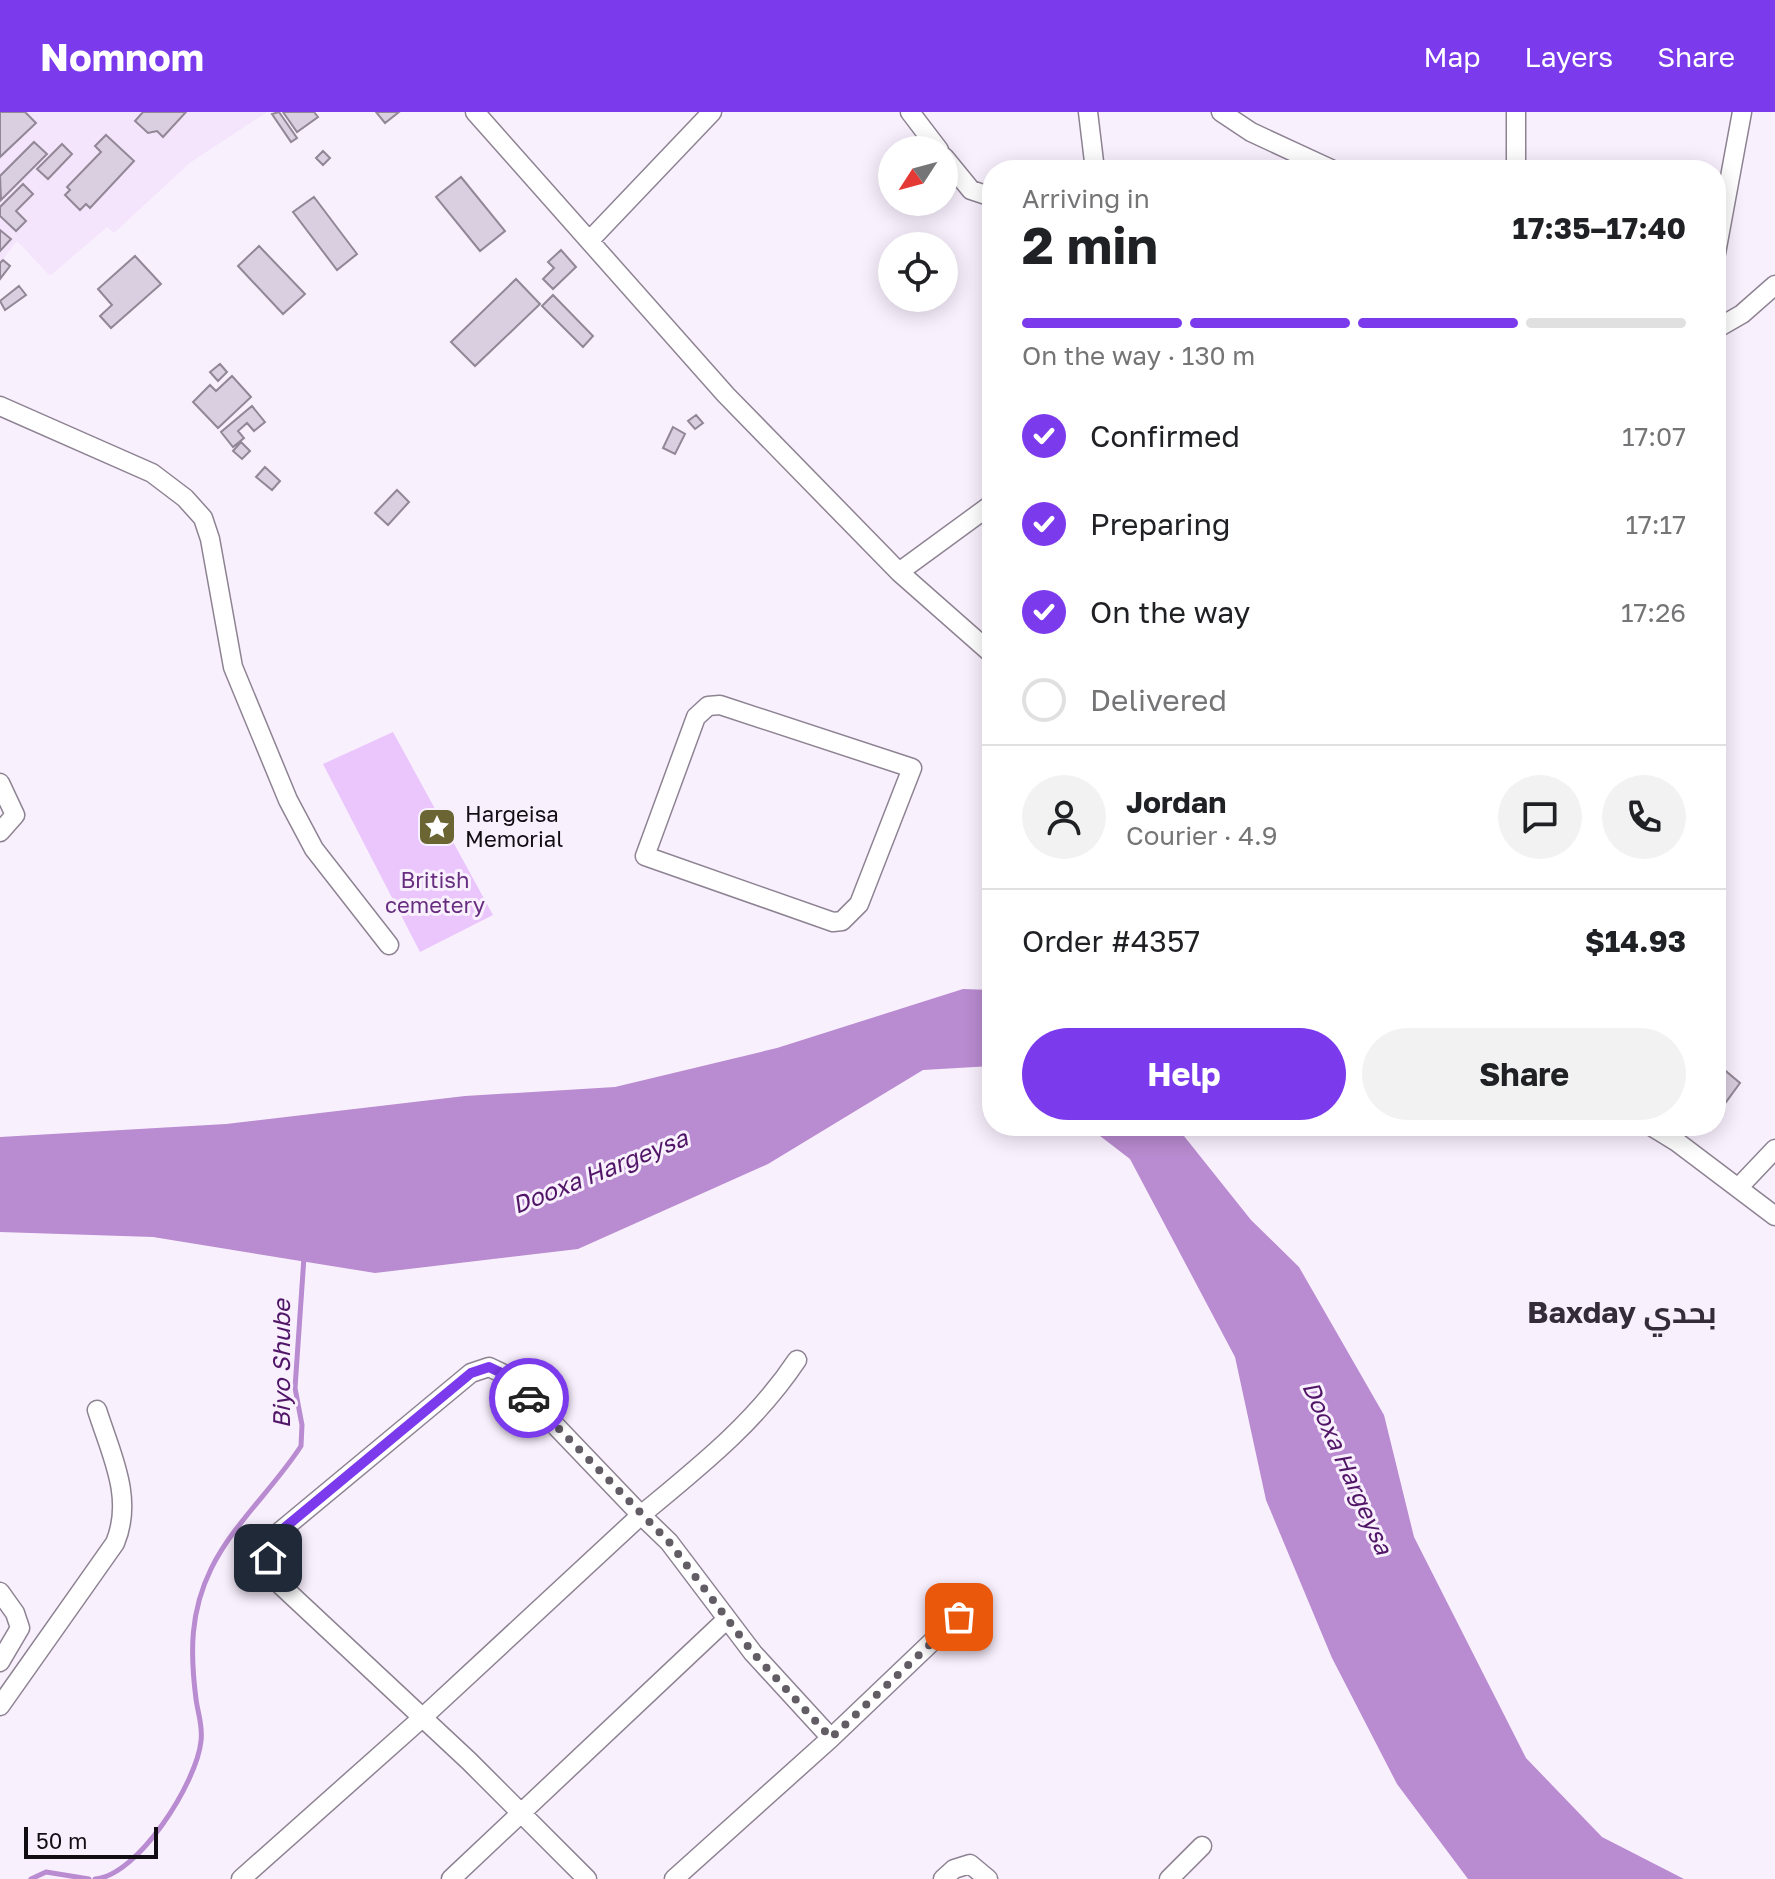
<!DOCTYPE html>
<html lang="en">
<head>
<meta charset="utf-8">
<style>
  body { margin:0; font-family:"Golos Text",Cairo,sans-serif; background:#f2f2f2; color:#202124; height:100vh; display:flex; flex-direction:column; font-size:30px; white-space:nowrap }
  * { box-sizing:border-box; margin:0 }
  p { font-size:26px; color:#757577 }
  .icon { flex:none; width:44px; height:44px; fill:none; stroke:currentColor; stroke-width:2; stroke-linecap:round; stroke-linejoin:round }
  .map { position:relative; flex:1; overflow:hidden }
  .side { position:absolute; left:982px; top:48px; width:744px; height:976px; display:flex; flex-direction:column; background:#fff; border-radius:32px; box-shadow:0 4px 20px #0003 }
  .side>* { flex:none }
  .needle { width:52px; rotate:234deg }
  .buttons { position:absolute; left:878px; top:24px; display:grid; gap:16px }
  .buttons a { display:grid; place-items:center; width:80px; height:80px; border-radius:50%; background:#fff; box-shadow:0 4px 20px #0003; font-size:40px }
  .scale { position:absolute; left:24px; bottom:20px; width:134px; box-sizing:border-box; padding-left:8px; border:4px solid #110d13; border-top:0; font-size:22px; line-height:28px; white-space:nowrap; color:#110d13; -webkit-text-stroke:6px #f9f0fe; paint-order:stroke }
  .pin { position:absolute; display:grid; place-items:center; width:68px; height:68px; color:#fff; margin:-34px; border-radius:16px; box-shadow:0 4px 12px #0006 }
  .courier { position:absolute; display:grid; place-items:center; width:80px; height:80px; margin:-40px; border:6px solid #7c3aed; border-radius:50%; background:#fff; color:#222; box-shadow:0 2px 10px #0007 }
  .summary em { font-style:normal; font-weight:700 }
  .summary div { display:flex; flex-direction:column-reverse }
  .summary { display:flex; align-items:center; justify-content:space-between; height:136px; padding:0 40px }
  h1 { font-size:52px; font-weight:700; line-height:60px }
  .bar { display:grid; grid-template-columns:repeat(4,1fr); gap:12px 8px; align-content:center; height:96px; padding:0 40px }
  .bar i { height:10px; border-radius:6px; background:#e0e0e0 }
  .bar .current { background:#7c3aed }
  .bar p { grid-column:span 4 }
  .line { display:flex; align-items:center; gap:20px; padding:0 40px; border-top:2px solid #e0e0e0 }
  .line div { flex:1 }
  .round { display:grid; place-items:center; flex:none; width:84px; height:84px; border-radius:42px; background:#f2f2f2 }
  ol { padding:0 40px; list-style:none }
  li { display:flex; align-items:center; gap:24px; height:88px }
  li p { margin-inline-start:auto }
  li .icon { padding:8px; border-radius:50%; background:#7c3aed; color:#fff; stroke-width:4 }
  li:last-child { color:#757577 }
  li i { width:44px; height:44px; border:4px solid #e0e0e0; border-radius:50% }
  .button { display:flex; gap:16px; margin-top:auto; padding:16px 40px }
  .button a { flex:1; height:92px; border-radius:48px; background:#7c3aed; color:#fff; font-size:32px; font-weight:700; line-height:92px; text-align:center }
  .button a+a { background:#f2f2f2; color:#202124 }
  header { display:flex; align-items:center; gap:48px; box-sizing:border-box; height:112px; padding:0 40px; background:#7c3aed; color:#fff }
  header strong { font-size:38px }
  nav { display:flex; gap:44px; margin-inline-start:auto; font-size:28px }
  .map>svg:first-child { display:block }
  .built { fill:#f4e4fc }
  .green { fill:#eac6fc }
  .water { fill:#b98bd0 }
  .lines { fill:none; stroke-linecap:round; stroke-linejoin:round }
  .stream { stroke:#b98bd0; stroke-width:5 }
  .building { fill:#dacfe0; stroke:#918796; stroke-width:2 }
  .street-casing { stroke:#8e8393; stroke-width:21 }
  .street { stroke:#fff; stroke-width:18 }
  .done { stroke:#625c65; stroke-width:8; stroke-dasharray:0 14.4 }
  .route { stroke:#7c3aed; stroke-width:10 }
  .labels { text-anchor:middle; stroke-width:6; stroke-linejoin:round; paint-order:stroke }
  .poi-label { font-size:22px; fill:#110d13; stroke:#f9f0fe; text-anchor:start }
  .park-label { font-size:22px; fill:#672e80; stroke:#f9f0fe }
  .water-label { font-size:24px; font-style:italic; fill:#501567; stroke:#f9f0fe }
  .district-label { font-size:30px; font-weight:bold; fill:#352c39; stroke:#f9f0fe }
</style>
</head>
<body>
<header>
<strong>Nomnom</strong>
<nav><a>Map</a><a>Layers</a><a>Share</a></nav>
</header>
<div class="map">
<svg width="1775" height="1767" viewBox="0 0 1775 1767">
  <rect width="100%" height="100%" fill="#f9f0fe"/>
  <path class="built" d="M 0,0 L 267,0 L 191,50 L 114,121 L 107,115 L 50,164 L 17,129 L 0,151 Z"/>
  <path class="green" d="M 393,620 L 493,803 L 420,840 L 323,652 Z"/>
  <path class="water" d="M 963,877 L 992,878 L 992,954 L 923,958 L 768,1052 L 578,1137 L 375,1161 L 153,1125 L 0,1120 L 0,1025 L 226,1012 L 465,984 L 615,975 L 777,936 Z
    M 1087,1014 L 1176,1014 L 1251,1108 L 1299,1155 L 1384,1303 L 1414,1425 L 1526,1646 L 1602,1725 L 1684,1767 L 1468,1767 L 1397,1672 L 1332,1546 L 1266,1388 L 1235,1245 L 1130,1047 Z"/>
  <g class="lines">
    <path class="stream" d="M 31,1767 L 46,1760 L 89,1767
      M 95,1767 C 138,1764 197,1670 201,1629 C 203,1614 198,1602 196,1587 C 190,1540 190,1500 211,1457 C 233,1412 274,1376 301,1334 L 302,1313 L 295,1276 L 304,1145"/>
  </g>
  <path class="building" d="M 0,0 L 25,0 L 36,11 L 0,45 Z
    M 143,0 L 186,0 L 163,25 L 157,19 L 148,21 L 135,9 Z
    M 279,0 L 297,26 L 291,30 L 272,2 Z
    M 283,0 L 314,0 L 318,5 L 297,20 Z
    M 376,0 L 399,0 L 385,11 Z
    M 106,23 L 134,49 L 90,96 L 86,92 L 80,98 L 65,83 L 70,78 L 67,75 L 101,40 L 95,34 Z
    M 34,30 L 47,42 L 1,88 L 0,64 Z
    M 62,32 L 72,42 L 48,67 L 37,57 Z
    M 323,39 L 330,46 L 323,53 L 316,46 Z
    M 461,65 L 505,119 L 480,139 L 436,85 Z
    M 23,72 L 33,82 L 16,99 L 26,109 L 16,119 L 0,104 L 0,95 Z
    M 314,85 L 357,142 L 337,158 L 293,100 Z
    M 0,118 L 11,127 L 0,139 Z
    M 259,134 L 305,182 L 283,202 L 238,154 Z
    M 561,138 L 576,155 L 553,177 L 543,167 L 554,156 L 548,150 Z
    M 135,144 L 161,172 L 111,216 L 100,204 L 112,193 L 98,177 Z
    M 3,148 L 10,154 L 0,167 L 0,151 Z
    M 516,167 L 540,192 L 475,254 L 451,230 Z
    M 19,174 L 26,183 L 5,198 L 0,189 Z
    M 553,183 L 593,224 L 583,235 L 542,194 Z
    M 220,252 L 227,260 L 218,269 L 210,260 Z
    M 232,264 L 251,285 L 218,316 L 193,290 L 210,273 L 216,279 Z
    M 252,294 L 265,310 L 254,319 L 247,311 L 238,319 L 244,326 L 233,335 L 221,320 Z
    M 696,303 L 703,311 L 695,317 L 688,309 Z
    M 673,315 L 685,322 L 675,342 L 663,336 Z
    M 241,330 L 250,339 L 242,347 L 233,339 Z
    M 265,355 L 280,369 L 272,378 L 256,365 Z
    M 397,378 L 409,390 L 388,413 L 375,401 Z
    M 1721,955 L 1740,971 L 1726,990 L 1716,983 L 1716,961 Z"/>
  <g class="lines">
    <g class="street-casing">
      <path id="street" d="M 475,0 L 726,283 L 899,460 L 992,542
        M 910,0 L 939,38
        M 1088,0 L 1095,58
        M 1221,0 L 1251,20 L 1333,58
        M 1516,0 L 1516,58
        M 944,45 L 971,78 L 992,85
        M 591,127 L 712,0
        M 1716,141 L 1742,0
        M 1716,217 L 1742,202 L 1775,173
        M 0,294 L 152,361 L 185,386 L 203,406 L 210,427 L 233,555 L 288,688 L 314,737 L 389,833
        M 899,460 L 992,392
        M 720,593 L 912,656 L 859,792 L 842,809 L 833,810 L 645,744 L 696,605 L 708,594 Z
        M 0,671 L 15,703 L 0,720
        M 1651,1014 L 1677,1030 L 1775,1104
        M 1738,1076 L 1775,1037
        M 0,1480 L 15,1501 L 20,1516 L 0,1550
        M 0,1594 L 115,1431 C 134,1386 111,1342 97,1298
        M 241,1767 L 422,1606 L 641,1403 L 669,1430 L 753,1541 L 831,1626
        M 451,1767 L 727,1507
        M 587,1767 L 469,1649 L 272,1465 L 268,1446 L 277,1422 L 471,1261 L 489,1255 L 508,1264 L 641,1403 C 699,1355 755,1311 797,1248
        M 674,1767 L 831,1626 L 979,1485
        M 943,1767 L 954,1757 L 970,1752 L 988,1767
        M 1169,1767 L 1202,1734"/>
    </g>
    <use href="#street" class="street"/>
  </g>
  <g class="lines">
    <path class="done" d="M 529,1286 L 669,1430 L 753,1541 L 831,1626 L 959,1505"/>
    <path class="route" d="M 268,1446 L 277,1422 L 471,1261 L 489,1255 L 508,1264 L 529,1286"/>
  </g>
  <defs>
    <g id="sight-square" transform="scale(2)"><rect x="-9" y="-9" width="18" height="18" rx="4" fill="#6a6532" stroke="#f9f0fe"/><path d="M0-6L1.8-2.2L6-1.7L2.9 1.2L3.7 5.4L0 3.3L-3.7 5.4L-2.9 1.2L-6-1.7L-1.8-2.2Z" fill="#fff"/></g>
  </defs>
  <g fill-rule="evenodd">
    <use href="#sight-square" x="437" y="715"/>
  </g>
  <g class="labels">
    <g class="poi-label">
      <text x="465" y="710">Hargeisa<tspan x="465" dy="25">Memorial</tspan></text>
    </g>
    <g class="park-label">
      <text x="435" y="776">British<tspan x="435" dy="25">cemetery</tspan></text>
    </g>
    <g class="water-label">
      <text transform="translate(600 1060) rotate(-22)" y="8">Dooxa Hargeysa</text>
      <text transform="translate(282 1252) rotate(-90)" y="8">Biyo Shube</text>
      <text transform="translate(1347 1356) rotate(66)" y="8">Dooxa Hargeysa</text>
    </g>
    <g class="district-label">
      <text x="1622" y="1211">Baxday بحدي</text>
    </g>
  </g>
</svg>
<div class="buttons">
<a><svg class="needle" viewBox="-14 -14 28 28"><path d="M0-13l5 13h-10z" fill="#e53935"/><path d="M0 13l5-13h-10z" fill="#757577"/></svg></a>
<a><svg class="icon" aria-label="locate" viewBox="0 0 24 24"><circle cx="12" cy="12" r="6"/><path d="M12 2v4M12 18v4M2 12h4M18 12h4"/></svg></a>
</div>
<div class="scale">50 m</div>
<div class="pin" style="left:959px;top:1505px;background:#ea580c"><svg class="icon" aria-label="bag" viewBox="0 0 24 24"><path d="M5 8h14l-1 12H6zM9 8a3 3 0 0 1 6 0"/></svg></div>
<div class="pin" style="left:268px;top:1446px;background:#1f2937"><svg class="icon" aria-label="home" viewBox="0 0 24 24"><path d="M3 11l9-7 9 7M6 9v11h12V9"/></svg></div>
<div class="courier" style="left:529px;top:1286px"><svg class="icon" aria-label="car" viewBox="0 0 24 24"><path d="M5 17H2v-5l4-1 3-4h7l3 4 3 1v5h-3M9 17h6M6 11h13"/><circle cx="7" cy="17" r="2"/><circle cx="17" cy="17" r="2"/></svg></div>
<section class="side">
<div class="summary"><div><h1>2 min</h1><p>Arriving in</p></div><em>17:35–17:40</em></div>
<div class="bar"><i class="current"></i><i class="current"></i><i class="current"></i><i></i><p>On the way · 130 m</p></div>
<ol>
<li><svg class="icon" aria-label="check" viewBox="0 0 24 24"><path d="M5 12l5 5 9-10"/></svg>Confirmed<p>17:07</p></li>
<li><svg class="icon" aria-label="check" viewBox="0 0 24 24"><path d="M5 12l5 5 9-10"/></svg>Preparing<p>17:17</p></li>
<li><svg class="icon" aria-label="check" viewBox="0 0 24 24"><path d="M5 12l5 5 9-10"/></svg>On the way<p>17:26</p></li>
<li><i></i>Delivered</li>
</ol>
<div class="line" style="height:144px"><a class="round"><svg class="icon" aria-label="person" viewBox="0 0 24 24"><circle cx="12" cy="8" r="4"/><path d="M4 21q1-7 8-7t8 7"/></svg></a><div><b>Jordan</b><p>Courier · 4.9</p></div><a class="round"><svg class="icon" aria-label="chat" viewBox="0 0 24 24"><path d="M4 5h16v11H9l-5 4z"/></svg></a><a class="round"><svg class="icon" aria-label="phone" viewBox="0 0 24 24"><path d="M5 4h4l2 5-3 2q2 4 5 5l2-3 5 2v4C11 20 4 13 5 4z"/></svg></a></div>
<div class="line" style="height:104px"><div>Order #4357</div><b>$14.93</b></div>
<div class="button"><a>Help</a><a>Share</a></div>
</section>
</div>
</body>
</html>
